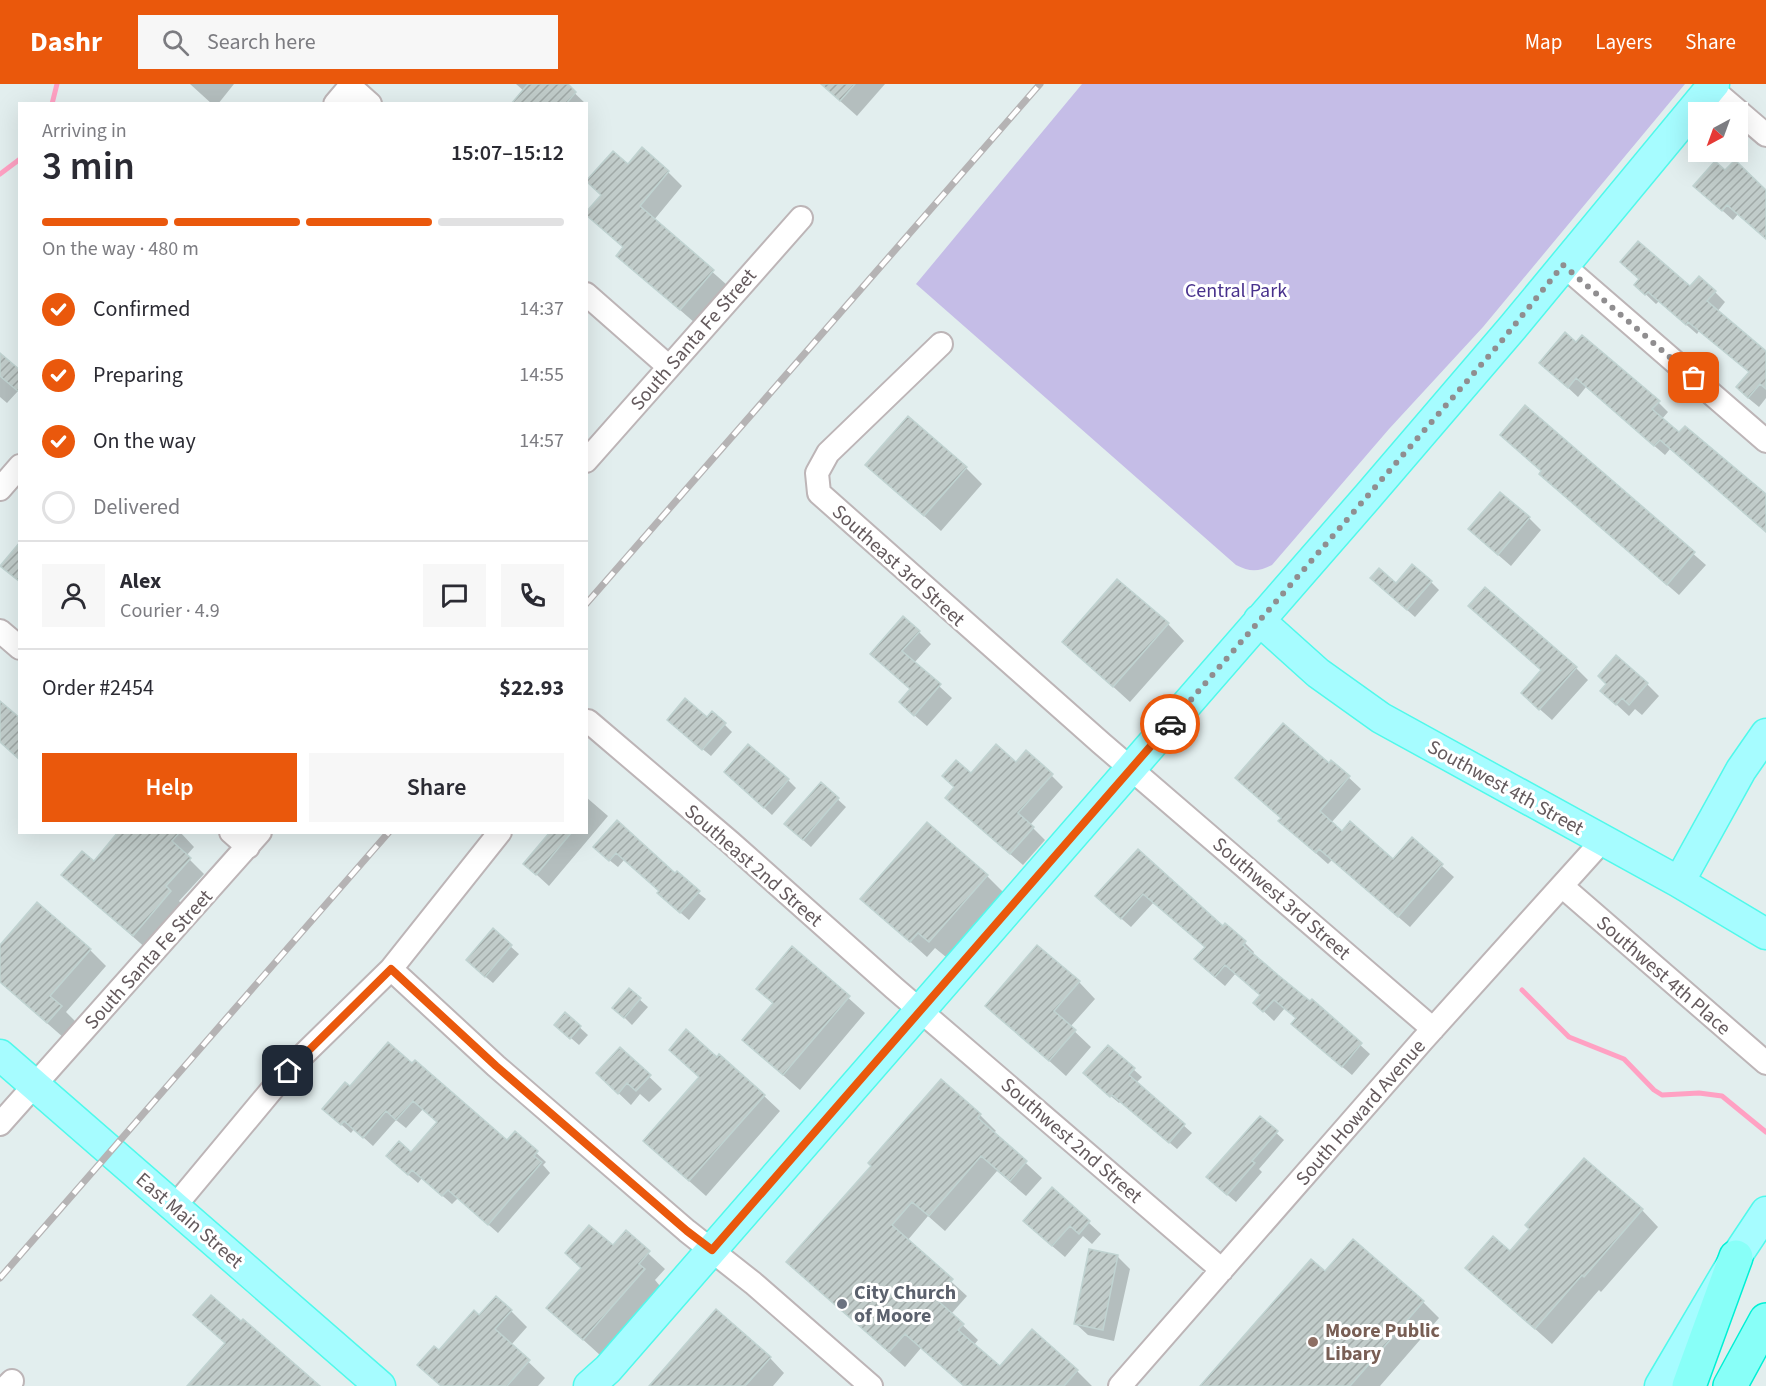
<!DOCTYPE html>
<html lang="en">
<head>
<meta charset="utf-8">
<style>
  body { margin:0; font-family:"Source Sans 3",sans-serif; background:#f7f7f7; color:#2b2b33; height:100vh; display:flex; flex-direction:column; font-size:22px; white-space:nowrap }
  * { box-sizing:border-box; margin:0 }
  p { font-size:20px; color:#7c7c81 }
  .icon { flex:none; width:33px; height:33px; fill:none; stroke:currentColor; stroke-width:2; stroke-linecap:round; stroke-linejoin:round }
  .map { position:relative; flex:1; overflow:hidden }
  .sheet { position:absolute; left:18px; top:18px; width:570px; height:732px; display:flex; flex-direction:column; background:#fff; border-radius:0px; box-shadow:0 6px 24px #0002 }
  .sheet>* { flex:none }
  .needle { width:39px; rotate:221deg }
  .controls { position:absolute; left:1688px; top:18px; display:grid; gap:12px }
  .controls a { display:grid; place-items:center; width:60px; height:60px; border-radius:0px; background:#fff; box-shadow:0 6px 24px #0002; font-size:30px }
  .pin { position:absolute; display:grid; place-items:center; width:51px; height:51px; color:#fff; margin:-26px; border-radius:12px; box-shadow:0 3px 9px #0006 }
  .courier { position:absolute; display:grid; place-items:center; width:60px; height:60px; margin:-30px; border:4px solid #ea580c; border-radius:50%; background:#fff; color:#222; box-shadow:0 2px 8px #0007 }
  .overview em { font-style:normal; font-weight:600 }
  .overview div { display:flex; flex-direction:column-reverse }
  .overview { display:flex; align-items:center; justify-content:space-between; height:102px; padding:0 24px }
  h1 { font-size:39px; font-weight:600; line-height:45px }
  .bar { display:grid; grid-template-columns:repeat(4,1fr); gap:9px 6px; align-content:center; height:72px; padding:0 24px }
  .bar i { height:8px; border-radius:4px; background:#e1e1e2 }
  .bar .selected { background:#ea580c }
  .bar p { grid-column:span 4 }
  .line { display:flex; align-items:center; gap:15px; padding:0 24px; border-top:2px solid #e1e1e2 }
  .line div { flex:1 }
  .round { display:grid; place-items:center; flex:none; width:63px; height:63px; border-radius:0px; background:#f7f7f7 }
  ol { padding:0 24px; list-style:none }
  li { display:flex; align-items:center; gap:18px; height:66px }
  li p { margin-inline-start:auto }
  li .icon { padding:6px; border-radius:50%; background:#ea580c; color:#fff; stroke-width:4 }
  li:last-child { color:#7c7c81 }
  li i { width:33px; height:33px; border:3px solid #e1e1e2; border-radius:50% }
  .primary-button { display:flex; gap:12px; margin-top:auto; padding:12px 24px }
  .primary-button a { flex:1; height:69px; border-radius:0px; background:#ea580c; color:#fff; font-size:24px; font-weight:600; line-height:69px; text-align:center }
  .primary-button a+a { background:#f7f7f7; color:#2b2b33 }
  header { display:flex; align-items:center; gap:36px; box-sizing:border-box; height:84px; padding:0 30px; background:#ea580c; color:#fff }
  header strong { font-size:28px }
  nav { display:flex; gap:33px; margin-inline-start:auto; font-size:21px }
  .search { width:420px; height:54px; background:#f7f7f7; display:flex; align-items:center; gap:15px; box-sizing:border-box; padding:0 21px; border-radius:0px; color:#7c7c81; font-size:22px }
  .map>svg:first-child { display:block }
  .green { fill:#c5bde7 }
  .shadow { fill:#0003 }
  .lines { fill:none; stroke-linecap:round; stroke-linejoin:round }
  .stream { stroke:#ffa1c3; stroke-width:5 }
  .building { fill:url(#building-hatch); stroke:#c0d3d1; stroke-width:1.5 }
  .minor-casing { stroke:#bdb5b7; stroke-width:26 }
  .major-casing { stroke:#50f9eb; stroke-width:33 }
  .highway-casing { stroke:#00f0d5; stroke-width:36 }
  .minor { stroke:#fff; stroke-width:22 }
  .major { stroke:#a6fcff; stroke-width:30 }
  .highway { stroke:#88fff8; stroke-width:33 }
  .rail-casing { stroke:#b5b3b4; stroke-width:7 }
  .rail { stroke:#fff; stroke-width:4.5; stroke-dasharray:14; stroke-linecap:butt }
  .done { stroke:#908e90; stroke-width:6; stroke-dasharray:0 10.8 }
  .route { stroke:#ea580c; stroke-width:8 }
  .worship-dot { fill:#6b7280; stroke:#fff; stroke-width:2 }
  .education-dot { fill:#8d6e63; stroke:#fff; stroke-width:2 }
  .labels { text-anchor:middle; stroke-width:6; stroke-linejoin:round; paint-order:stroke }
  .park-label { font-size:20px; fill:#48318c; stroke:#fff }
  .street-label { font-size:20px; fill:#645a5d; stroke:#fff }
  .worship-label { font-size:20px; font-weight:bold; fill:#5b616d; stroke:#fff; text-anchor:start }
  .education-label { font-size:20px; font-weight:bold; fill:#785e54; stroke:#fff; text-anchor:start }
</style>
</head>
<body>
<header>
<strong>Dashr</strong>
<div class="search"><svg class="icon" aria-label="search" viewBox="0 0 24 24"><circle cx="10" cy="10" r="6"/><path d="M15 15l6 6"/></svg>Search here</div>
<nav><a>Map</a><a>Layers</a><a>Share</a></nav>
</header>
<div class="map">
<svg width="1766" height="1302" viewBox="0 0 1766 1302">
  <defs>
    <pattern id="building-hatch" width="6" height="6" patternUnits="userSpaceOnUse" patternTransform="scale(1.5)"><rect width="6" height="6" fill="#c1ccca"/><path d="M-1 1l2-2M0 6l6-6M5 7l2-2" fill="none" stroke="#a0a9a7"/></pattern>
  </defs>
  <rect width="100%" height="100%" fill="#e2eeee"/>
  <path class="green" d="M 1082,0 L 1685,0 L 1483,243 L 1389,345 L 1272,481 C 1258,488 1250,488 1236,481 L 916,200 Z"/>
  <path class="shadow" d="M 190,0 L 234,0 L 218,20 L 212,20 Z
    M 516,0 L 565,0 L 586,20 L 520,20 L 524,7 Z
    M 821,0 L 885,0 L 857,32 Z
    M 628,82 L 668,88 L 682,102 L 654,136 L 727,201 L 695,239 L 618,172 L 625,164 Z
    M 1725,89 L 1766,108 L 1766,155 L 1738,130 L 1733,136 L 1705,111 Z
    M 1636,201 L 1690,204 L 1715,208 L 1725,218 L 1717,228 L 1766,269 L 1766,314 L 1759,323 L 1748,314 L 1750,289 L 1699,247 L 1697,250 L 1659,217 L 1656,220 Z
    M 0,271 L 20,289 L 20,309 L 18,307 L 7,319 L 0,313 Z
    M 1541,279 L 1658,318 L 1668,328 L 1662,335 L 1766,412 L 1766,447 L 1670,365 L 1665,371 L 1586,303 L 1578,313 Z
    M 1525,323 L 1706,481 L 1679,511 L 1552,401 L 1543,388 Z
    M 867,381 L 966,384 L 982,400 L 941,447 Z
    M 1529,434 L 1541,446 L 1511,482 L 1482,457 Z
    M 1431,498 L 1439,506 L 1415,533 L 1380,502 Z
    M 1470,522 L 1576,584 L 1588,596 L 1552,636 L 1535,621 L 1542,587 Z
    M 1168,540 L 1184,557 L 1130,618 L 1064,558 Z
    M 919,548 L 931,560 L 914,579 L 952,614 L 927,642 L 913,630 L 912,606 L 872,570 Z
    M 1647,600 L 1659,612 L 1642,631 L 1635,625 L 1629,632 L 1602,607 Z
    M 708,635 L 724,640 L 732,648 L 711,672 L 676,643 Z
    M 1332,678 L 1361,705 L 1331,739 L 1342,749 L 1394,777 L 1412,755 L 1454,793 L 1410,843 L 1332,776 L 1328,780 L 1292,748 Z
    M 1016,680 L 1051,691 L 1063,703 L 1030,741 L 1045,756 L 1023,781 L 959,726 L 971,691 Z
    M 734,696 L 788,696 L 796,704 L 772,731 Z
    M 821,700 L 846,723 L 811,763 L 794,748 Z
    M 586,713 L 608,732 L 549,802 L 525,780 L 552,748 L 586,748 Z
    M 617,738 L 675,791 L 706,815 L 689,836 L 667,817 L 661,807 L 624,776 L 618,783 L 603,771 Z
    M 113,748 L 180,748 L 194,763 L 186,772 L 204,790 L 179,817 L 185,823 L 148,866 L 63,791 L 94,779 L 117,752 Z
    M 1138,767 L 1223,844 L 1245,859 L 1254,868 L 1252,871 L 1310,919 L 1312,917 L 1370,970 L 1352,991 L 1302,949 L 1297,935 L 1285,924 L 1274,937 L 1255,919 L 1262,912 L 1236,889 L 1225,902 L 1205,885 L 1196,875 L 1206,864 L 1154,818 L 1131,843 L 1107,822 Z
    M 987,792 L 1003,808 L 946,873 L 935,864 L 927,873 L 862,814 Z
    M 493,847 L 519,870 L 493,899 L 475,884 Z
    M 0,863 L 90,866 L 106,882 L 66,928 L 77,939 L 64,954 L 0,898 Z
    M 793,864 L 865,929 L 800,1006 L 761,972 L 774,921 L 758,905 Z
    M 1079,898 L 1095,915 L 1070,943 L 1091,963 L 1066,992 L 987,921 Z
    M 629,906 L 648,923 L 632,941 L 622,931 Z
    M 565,930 L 588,951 L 579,961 L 564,948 Z
    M 388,960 L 507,1058 L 515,1049 L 546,1078 L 543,1081 L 550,1089 L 498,1149 L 458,1114 L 452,1120 L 422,1094 L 418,1099 L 397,1081 L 411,1070 L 439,1038 L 423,1025 L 406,1044 L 396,1036 L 373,1062 L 354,1045 L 351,1049 L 334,1034 L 350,1004 Z
    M 1108,963 L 1142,993 L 1136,999 L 1192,1049 L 1177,1065 L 1121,1017 L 1119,1019 L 1093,997 Z
    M 620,965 L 662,1005 L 649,1018 L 640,1010 L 631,1021 L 610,1001 Z
    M 717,975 L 764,1012 L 780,1027 L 706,1112 L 661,1072 Z
    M 941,997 L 980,1031 L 996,1047 L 993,1049 L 1042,1094 L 1026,1112 L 997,1087 L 945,1147 L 928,1132 L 907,1157 L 967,1212 L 951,1230 L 978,1256 L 974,1261 L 1000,1284 L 1077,1287 L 1092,1302 L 964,1302 L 921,1264 L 905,1283 L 788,1178 L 873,1082 Z
    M 1260,1034 L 1284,1056 L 1259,1085 L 1262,1088 L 1236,1118 L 1216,1101 Z
    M 1052,1105 L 1101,1150 L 1092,1160 L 1083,1152 L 1065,1173 L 1037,1149 Z
    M 1642,1126 L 1658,1143 L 1601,1208 L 1599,1206 L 1552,1260 L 1467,1184 Z
    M 626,1149 L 665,1185 L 655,1196 L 660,1202 L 600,1271 L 548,1224 L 613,1163 Z
    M 1118,1173 L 1130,1185 L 1114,1257 L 1088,1251 L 1075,1239 Z
    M 1325,1189 L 1423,1218 L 1439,1234 L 1380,1302 L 1206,1302 Z
    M 511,1227 L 527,1243 L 511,1261 L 545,1294 L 538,1302 L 441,1302 L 439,1268 L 479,1233 Z
    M 770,1274 L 784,1289 L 773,1302 L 651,1302 Z"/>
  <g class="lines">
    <path class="stream" d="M 52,20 L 57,0
      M 0,90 L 20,75
      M 1522,906 L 1569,953 L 1624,975 L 1654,1006 L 1662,1011 L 1699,1009 L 1722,1012 L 1766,1048"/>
  </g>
  <path class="building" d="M 528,0 L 568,0 L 576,8 L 566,20 L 511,20 Z
    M 821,0 L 855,0 L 840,17 Z
    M 642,63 L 669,87 L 640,122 L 714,186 L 680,226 L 616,172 L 623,163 L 586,131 L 586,128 L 601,111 L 586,97 L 613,67 L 628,80 Z
    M 1735,76 L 1766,106 L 1766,155 L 1727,121 L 1722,127 L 1693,102 L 1715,77 L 1725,86 Z
    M 1638,157 L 1690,202 L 1699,192 L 1716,207 L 1707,217 L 1766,267 L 1766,305 L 1760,300 L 1748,314 L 1736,303 L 1749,288 L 1688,238 L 1686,241 L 1648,208 L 1645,211 L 1634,201 L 1639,195 L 1620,178 Z
    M 1565,248 L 1576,258 L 1582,251 L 1660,317 L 1652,325 L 1679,348 L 1685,342 L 1766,410 L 1766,448 L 1660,356 L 1654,362 L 1576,294 L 1568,304 L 1539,279 Z
    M 0,269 L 20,286 L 20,309 L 0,292 Z
    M 1525,321 L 1695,468 L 1667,501 L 1539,390 L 1541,387 L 1500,351 Z
    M 908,332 L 967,383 L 924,432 L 865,381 Z
    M 1500,408 L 1530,433 L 1498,471 L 1468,445 Z
    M 20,458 L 20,498 L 0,482 Z
    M 1412,480 L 1432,497 L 1407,526 L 1370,494 L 1379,484 L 1396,499 Z
    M 1117,495 L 1169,539 L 1113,603 L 1062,558 Z
    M 1485,503 L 1577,583 L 1539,626 L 1521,609 L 1541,586 L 1468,522 Z
    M 903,532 L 920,547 L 902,567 L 941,600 L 914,632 L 899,618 L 910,605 L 870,570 Z
    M 1616,571 L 1648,599 L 1629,621 L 1622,614 L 1616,621 L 1600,607 L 1606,600 L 1598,592 Z
    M 685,614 L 707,633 L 712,627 L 726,639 L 702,666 L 667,636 Z
    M 0,617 L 20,634 L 20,676 L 0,658 Z
    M 1283,639 L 1329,679 L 1331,676 L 1350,692 L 1320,727 L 1342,747 L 1350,737 L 1393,775 L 1412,753 L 1443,780 L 1398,833 L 1319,765 L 1316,769 L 1278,737 L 1281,734 L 1235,694 Z
    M 748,660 L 789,695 L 764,724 L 724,688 Z
    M 996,660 L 1016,678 L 1026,666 L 1053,690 L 1018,729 L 1034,743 L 1010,770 L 945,714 L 954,703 L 942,692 L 956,676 L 971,689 Z
    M 821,698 L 839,714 L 803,756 L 784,740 Z
    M 617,736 L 675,789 L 677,787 L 700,807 L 680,829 L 657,809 L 659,807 L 616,769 L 609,777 L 593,763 Z
    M 927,738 L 988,791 L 929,858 L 918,849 L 910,858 L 860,815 Z
    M 118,748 L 180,748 L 172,757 L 191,774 L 166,802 L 171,807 L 133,852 L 61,791 L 82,767 L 94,777 Z
    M 550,748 L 572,748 L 536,791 L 523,780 Z
    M 1138,765 L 1223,842 L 1225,839 L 1246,857 L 1243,861 L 1278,891 L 1310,917 L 1312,915 L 1362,959 L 1342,983 L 1291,940 L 1296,934 L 1274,916 L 1263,928 L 1253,919 L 1260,911 L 1225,881 L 1215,893 L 1194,875 L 1205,863 L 1143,810 L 1121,835 L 1095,812 Z
    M 37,818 L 91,865 L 50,912 L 62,922 L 47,939 L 0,898 L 0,861 Z
    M 493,844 L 512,861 L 485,893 L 466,876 Z
    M 1037,861 L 1080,897 L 1054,927 L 1076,946 L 1049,977 L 985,922 Z
    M 792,862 L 850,912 L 783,991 L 742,956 L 773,919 L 756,905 Z
    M 629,904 L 641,914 L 624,934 L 612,924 Z
    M 565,928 L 581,942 L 570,955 L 554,941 Z
    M 686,945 L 717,973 L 719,970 L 765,1011 L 689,1097 L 643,1057 L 699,993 L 669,966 Z
    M 388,958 L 412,979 L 415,976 L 507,1056 L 515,1047 L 538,1067 L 534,1072 L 542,1078 L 488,1141 L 448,1106 L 442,1112 L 412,1086 L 408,1091 L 386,1072 L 399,1057 L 411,1068 L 437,1038 L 413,1017 L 396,1036 L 386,1027 L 363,1054 L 344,1037 L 341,1041 L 322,1025 L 345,998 L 350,1002 Z
    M 1108,961 L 1135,984 L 1129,991 L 1185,1040 L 1169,1059 L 1112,1011 L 1110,1013 L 1083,989 Z
    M 620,963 L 651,991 L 636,1007 L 627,999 L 618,1010 L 596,989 Z
    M 941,995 L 981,1030 L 978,1034 L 1027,1077 L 1010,1097 L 981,1072 L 929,1132 L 912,1118 L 892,1141 L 953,1195 L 936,1215 L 964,1240 L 958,1246 L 1000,1282 L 1032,1245 L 1078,1286 L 1064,1302 L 964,1302 L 905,1250 L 889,1268 L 786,1178 L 871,1082 L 868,1079 Z
    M 1260,1032 L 1278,1047 L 1252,1077 L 1255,1079 L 1227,1111 L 1206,1093 Z
    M 1584,1074 L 1643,1125 L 1584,1193 L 1582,1191 L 1535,1245 L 1465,1184 L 1493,1152 L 1510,1167 L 1529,1145 L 1525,1141 Z
    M 1052,1103 L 1090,1137 L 1079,1150 L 1070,1142 L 1052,1162 L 1023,1137 Z
    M 589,1141 L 613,1161 L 626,1146 L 650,1167 L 639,1180 L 645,1185 L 583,1256 L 546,1224 L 581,1184 L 565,1169 Z
    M 1353,1155 L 1424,1217 L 1350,1302 L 1200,1302 L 1311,1175 L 1325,1187 Z
    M 1089,1165 L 1118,1171 L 1103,1246 L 1074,1240 Z
    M 211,1211 L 241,1237 L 243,1235 L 320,1302 L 187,1302 L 225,1259 L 193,1231 Z
    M 496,1212 L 512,1226 L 495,1245 L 530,1276 L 507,1302 L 441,1302 L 417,1281 L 434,1262 L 439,1266 L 474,1226 L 479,1231 Z
    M 716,1225 L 771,1273 L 745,1302 L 649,1302 Z"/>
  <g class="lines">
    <g class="minor-casing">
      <path id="minor" d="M 350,2 L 370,20
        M 1711,4 L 1766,51
        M 335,20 L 352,0
        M 1563,181 L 1766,357
        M 586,210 L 669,283
        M 941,260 L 828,369 L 817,389 L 819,409 L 1101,659 L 1433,945
        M 586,377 L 801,134
        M 0,405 L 20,382
        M 0,547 L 20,564
        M 586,639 L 588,637 L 730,758 L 894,904 L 1222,1186
        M 231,748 L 248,763
        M 1563,803 L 1766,979
        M 391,885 L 496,982 L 687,1147 L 753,1199 L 871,1302
        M 0,1040 L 260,748
        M 175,1122 L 275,1002 L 302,972 L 391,885 L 500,748
        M 7,1302 L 12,1297
        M 1120,1302 L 1422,957 L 1603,756"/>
    </g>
    <g class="major-casing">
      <path id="major" d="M 1259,536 L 1318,589 L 1381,634 L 1679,798 L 1766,850
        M 1679,798 L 1741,686 L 1766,650
        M 0,971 L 380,1302
        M 589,1302 L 608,1285 L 1369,411 L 1513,243 L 1714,0
        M 1660,1302 L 1736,1173 L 1766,1128"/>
    </g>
    <g class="highway-casing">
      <path id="highway" d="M 1689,1302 L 1736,1173
        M 1730,1302 L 1766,1236"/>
    </g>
    <use href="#minor" class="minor"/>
    <use href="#major" class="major"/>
    <use href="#highway" class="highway"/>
    <g class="rail-casing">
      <path id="rail" d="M 586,520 L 1040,0
        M 0,1194 L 389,748"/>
    </g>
    <use href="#rail" class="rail"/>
  </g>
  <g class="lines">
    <path class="done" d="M 1170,640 L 1500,259 L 1563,181 L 1694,294"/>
    <path class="route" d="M 288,987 L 391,885 L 496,982 L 687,1147 L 712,1166 L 1170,640"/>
  </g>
  <circle class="worship-dot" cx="842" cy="1220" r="6"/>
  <circle class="education-dot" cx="1313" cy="1258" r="6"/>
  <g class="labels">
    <g class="park-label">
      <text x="1236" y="213">Central Park</text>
    </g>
    <g class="street-label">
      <text transform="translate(693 255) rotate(-49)" y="7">South Santa Fe Street</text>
      <text transform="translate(899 481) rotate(42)" y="7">Southeast 3rd Street</text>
      <text transform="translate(1506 703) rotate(29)" y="7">Southwest 4th Street</text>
      <text transform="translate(754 781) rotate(41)" y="7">Southeast 2nd Street</text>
      <text transform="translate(1282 814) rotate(41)" y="7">Southwest 3rd Street</text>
      <text transform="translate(148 875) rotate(-48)" y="7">South Santa Fe Street</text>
      <text transform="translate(1664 891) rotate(41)" y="7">Southwest 4th Place</text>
      <text transform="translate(1360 1028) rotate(-49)" y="7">South Howard Avenue</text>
      <text transform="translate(1072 1056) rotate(41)" y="7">Southwest 2nd Street</text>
      <text transform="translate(190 1136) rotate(41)" y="7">East Main Street</text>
    </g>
    <g class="worship-label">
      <text x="854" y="1215">City Church<tspan x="854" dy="23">of Moore</tspan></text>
    </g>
    <g class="education-label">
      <text x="1325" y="1253">Moore Public<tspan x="1325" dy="23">Libary</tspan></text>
    </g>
  </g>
</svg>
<div class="controls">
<a><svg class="needle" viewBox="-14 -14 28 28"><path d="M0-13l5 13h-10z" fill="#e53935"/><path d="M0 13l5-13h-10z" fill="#7c7c81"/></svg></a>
</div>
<div class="pin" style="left:1694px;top:294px;background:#ea580c"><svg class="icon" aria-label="bag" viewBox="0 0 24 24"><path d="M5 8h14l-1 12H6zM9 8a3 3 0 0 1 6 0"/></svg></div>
<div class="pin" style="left:288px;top:987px;background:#1f2937"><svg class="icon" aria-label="home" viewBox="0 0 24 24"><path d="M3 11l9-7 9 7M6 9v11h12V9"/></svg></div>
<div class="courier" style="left:1170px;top:640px"><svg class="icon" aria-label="car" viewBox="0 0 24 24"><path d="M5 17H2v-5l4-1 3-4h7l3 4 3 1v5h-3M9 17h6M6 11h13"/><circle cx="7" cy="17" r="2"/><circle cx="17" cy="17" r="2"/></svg></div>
<section class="sheet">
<div class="overview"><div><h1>3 min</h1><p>Arriving in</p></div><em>15:07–15:12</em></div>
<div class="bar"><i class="selected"></i><i class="selected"></i><i class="selected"></i><i></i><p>On the way · 480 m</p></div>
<ol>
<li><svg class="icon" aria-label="check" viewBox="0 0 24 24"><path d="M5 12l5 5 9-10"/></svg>Confirmed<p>14:37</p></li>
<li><svg class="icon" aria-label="check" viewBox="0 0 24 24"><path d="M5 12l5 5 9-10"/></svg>Preparing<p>14:55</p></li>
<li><svg class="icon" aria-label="check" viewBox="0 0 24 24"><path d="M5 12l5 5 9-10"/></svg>On the way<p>14:57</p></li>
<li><i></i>Delivered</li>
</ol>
<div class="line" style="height:108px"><a class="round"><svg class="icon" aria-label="person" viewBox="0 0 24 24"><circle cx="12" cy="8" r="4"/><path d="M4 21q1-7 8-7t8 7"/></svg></a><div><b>Alex</b><p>Courier · 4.9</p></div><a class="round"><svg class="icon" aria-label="chat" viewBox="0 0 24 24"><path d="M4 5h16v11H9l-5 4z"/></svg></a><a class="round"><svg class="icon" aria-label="phone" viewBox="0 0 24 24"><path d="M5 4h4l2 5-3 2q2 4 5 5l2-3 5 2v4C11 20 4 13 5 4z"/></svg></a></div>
<div class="line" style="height:78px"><div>Order #2454</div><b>$22.93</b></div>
<div class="primary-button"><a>Help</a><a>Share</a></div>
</section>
</div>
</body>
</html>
